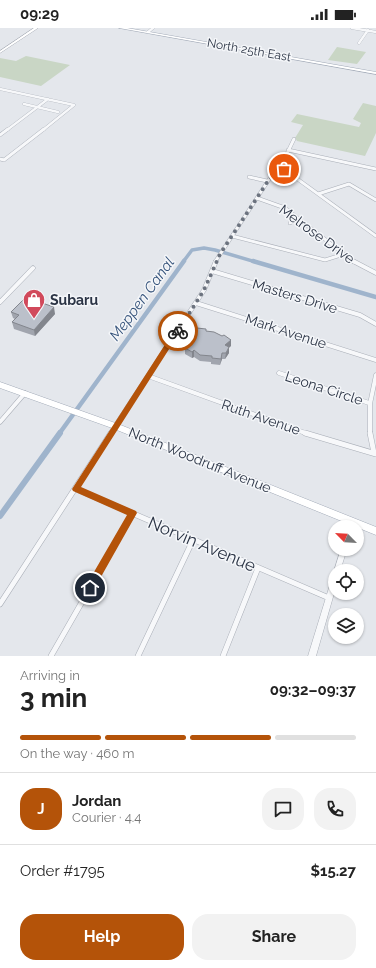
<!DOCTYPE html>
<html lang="en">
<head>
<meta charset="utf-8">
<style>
  body { margin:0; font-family:Raleway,sans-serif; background:#f2f2f2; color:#222; height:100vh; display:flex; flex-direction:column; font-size:15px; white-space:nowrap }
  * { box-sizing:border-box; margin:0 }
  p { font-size:13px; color:#767676 }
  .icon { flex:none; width:22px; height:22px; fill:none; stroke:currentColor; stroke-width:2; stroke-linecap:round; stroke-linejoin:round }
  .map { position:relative; height:628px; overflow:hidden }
  .panel { display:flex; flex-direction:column; background:#fff; flex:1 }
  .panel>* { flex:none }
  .needle { width:26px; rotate:294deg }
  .buttons { position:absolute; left:328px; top:492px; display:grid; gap:8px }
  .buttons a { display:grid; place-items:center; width:36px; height:36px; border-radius:50%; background:#fff; box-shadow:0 1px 3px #0004; font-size:20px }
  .pin { position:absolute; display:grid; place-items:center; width:34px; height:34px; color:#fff; margin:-17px; border:2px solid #fff; border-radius:50%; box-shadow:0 1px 4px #0007 }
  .courier { position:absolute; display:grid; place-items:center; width:40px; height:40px; margin:-20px; border:3px solid #b45309; border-radius:50%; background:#fff; color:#222; box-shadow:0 1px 5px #0007 }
  .headline em { font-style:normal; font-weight:700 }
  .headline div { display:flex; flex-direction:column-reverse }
  .headline { display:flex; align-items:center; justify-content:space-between; height:68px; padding:0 20px }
  h1 { font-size:26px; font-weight:700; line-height:30px }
  .bar { display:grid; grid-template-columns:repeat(4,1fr); gap:6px 4px; align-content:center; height:48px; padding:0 20px }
  .bar i { height:5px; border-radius:3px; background:#e0e0e0 }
  .bar .active { background:#b45309 }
  .bar p { grid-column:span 4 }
  .line { display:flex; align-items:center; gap:10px; padding:0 20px; border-top:1px solid #e0e0e0 }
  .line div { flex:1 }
  .round { display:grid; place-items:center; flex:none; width:42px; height:42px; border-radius:16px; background:#f2f2f2 }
  .cta { display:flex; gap:8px; margin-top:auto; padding:8px 20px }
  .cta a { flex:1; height:46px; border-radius:16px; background:#b45309; color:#fff; font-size:16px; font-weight:700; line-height:46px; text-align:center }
  .cta a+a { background:#f2f2f2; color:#222 }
  .status { display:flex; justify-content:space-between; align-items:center; height:28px; padding:0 20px; background:#fff; direction:ltr }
  .status svg { height:11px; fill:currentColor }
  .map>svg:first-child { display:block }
  .green { fill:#c9d6c5 }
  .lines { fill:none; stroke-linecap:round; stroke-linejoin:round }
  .canal-far2 { stroke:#9fb4cc; stroke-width:3.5 }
  .canal-far1 { stroke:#9fb4cc; stroke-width:4.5 }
  .canal { stroke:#9fb4cc; stroke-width:6 }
  .minor-far3-casing { stroke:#a9aeb7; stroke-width:3 }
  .minor-far2-casing { stroke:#a9aeb7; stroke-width:4 }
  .minor-far1-casing { stroke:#a9aeb7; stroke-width:5 }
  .minor-casing { stroke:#a9aeb7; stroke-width:6 }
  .tertiary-casing { stroke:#a9aeb7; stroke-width:1 }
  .secondary-casing { stroke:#a9aeb7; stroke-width:1 }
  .primary-casing { stroke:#a3abb8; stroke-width:1 }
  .minor-far3 { stroke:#f7f8fa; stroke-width:2.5 }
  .minor-far2 { stroke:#f7f8fa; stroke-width:3 }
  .minor-far1 { stroke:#f7f8fa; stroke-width:4 }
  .minor { stroke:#f7f8fa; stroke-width:5 }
  .tertiary { fill:#f7f8fa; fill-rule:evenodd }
  .secondary { fill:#fff; fill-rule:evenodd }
  .primary { fill:#fff; fill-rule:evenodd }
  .wall { fill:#a1a5ae }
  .shaded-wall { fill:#83868d }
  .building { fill:#bbc0ca; stroke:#83868d }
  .route { fill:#b45309 }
  .done { stroke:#6c737f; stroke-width:4; stroke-dasharray:0 7.2 }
  .labels { text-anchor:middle; stroke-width:3; stroke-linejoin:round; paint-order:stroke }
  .far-street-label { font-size:12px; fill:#2b3445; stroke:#f4f6f9 }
  .street-label { font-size:14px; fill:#2b3445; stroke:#f4f6f9 }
  .poi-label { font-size:14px; font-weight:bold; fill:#2b3445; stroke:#f4f6f9; text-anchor:start }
  .water-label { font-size:15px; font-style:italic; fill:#34527a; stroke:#f4f6f9 }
  .near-street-label { font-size:17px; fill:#2b3445; stroke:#f4f6f9 }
</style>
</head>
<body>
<div class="status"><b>09:29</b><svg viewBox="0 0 49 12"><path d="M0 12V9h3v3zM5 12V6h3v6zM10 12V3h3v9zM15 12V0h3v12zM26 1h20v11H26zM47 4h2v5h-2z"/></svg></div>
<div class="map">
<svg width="376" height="628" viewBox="0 0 376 628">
  <rect width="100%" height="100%" fill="#e4e7ec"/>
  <path class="green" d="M 337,19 L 366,24 L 357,36 L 328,32 Z
    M 26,28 L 70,37 L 41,58 L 0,49 L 0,30 L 16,33 Z
    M 363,75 L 376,78 L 376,105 L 365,128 L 297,113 L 295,110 L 303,97 L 291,94 L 297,86 L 359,99 L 361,95 L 353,91 Z"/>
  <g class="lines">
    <path class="canal-far2" d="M 183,234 L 192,222 L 204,220 L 215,222 L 256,234"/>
    <path class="canal-far1" d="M 253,233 L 376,269
      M 59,406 L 184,233"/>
    <path class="canal" d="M 0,488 L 60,405"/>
    <g class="minor-far3-casing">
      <path id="minor-far3" d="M 352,0 L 376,4
        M 148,4 L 153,0
        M 359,15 L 368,2
        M 0,61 L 74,77
        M 24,76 L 58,84
        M 7,102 L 48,71
        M 43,102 L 74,77"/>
    </g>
    <g class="minor-far2-casing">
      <path id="minor-far2" d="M 0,107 L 8,101
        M 294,111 L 282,136 L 285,142 L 376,208
        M 288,122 L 376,141
        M 0,131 L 4,132 L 44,101
        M 249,149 L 267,153
        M 318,166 L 349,156 L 376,172
        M 257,170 L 285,180 L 354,234
        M 290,195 L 298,191
        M 232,208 L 325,232 L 344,226
        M 215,234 L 270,150 L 285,142"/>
    </g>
    <g class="minor-far1-casing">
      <path id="minor-far1" d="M 353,233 L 376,245
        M 212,243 L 360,287 L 376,296
        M 0,274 L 33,240
        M 196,275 L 376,332
        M 279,345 L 369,375
        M 148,348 L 308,406
        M 0,394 L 25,365
        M 110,406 L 204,262 L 216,233
        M 370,406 L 370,376 L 376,347"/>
    </g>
    <g class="minor-casing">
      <path id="minor" d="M 305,405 L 376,426
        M 370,405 L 374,425
        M 76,461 L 329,570
        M 0,576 L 111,405
        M 51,628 L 133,485
        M 138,628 L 193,512
        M 223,628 L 258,540"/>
    </g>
    <g class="tertiary-casing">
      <path id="tertiary" d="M 341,521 L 347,521 L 340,543 L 335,543 L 335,546 L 334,543 Z
        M 335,547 L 335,562 L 316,628 L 308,628 L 332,550 L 333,548 Z"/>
    </g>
    <g class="secondary-casing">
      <path id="secondary" d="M 34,0 L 38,0 L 0,25 L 0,23 Z"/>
    </g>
    <g class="primary-casing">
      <path id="primary" d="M 119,0 L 127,0 L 376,44 L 376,46 Z
        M 0,354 L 118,396 L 376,499 L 376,507 L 112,400 L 0,360 Z"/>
    </g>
    <use href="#minor-far3" class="minor-far3"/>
    <use href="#minor-far2" class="minor-far2"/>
    <use href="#minor-far1" class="minor-far1"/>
    <use href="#minor" class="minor"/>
    <use href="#tertiary" class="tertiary"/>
    <use href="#secondary" class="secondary"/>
    <use href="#primary" class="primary"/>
  </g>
  <path class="wall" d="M 31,274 L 43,274 L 44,276 L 55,286 L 35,308 L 14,301 L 12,294 L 15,291 L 13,290 L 11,284 Z
    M 206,303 L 231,312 L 231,318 L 229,319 L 229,325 L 225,331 L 222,331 L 220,337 L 211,336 L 211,334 L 200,333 L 194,329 L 192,330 L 185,326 L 185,320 L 187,318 L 185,317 L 185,311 Z"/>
  <path class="shaded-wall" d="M 54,279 L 55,286 L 35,308 L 34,302 Z
    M 231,312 L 231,318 L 225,323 L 225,317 Z
    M 229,319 L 229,325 L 225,331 L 226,325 Z
    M 194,322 L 194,329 L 192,330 L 192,324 Z
    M 222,325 L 222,331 L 220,337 Z"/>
  <path class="building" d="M 24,271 L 31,274 L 33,271 L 43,274 L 42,275 L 54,279 L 34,302 L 12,294 L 19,287 L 11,284 Z
    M 197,300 L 206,301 L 206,303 L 214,304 L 222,308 L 224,307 L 231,312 L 225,317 L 229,319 L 226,325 L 222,325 L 221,331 L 212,330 L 212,328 L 200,327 L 194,322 L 192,324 L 185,320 L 191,314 L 185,311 L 188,306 L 196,307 Z"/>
  <path class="route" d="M 178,300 L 180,301 L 180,304 L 81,459 L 136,483 L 137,485 L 93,563 L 90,564 L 86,560 L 87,556 L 127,487 L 73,463 L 72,461 L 175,301 Z"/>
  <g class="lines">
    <path class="done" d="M 178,303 L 204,262 L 220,226 L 270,150 L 285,142 L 284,141"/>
  </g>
  <defs>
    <g id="shop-pin" transform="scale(1.15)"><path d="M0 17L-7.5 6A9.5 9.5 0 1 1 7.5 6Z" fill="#d1495b" stroke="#f4f6f9"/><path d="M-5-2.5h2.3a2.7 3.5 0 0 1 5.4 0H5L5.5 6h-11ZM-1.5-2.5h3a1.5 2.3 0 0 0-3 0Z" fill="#fff"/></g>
  </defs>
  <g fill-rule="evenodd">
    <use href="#shop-pin" x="34" y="272"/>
  </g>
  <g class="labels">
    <g class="far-street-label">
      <text transform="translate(249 22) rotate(10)" y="4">North 25th East</text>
    </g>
    <g class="street-label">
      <text transform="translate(317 206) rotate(36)" y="5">Melrose Drive</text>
      <text transform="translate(295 268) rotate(17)" y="5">Masters Drive</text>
      <text transform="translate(286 303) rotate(18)" y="5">Mark Avenue</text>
      <text transform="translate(324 360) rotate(18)" y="5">Leona Circle</text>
      <text transform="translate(261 389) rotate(19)" y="5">Ruth Avenue</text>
      <text transform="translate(200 432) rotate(22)" y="5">North Woodruff Avenue</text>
    </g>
    <g class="poi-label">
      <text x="50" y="277">Subaru</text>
    </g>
    <g class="water-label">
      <text transform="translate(142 271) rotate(-54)" y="5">Meppen Canal</text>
    </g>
    <g class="near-street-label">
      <text transform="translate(202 516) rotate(23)" y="6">Norvin Avenue</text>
    </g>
  </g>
</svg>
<div class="buttons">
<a><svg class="needle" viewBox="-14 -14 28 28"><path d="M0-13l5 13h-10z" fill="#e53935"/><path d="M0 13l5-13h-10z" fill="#767676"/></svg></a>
<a><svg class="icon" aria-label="locate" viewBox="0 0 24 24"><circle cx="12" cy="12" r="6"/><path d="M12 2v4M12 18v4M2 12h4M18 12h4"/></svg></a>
<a><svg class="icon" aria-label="layers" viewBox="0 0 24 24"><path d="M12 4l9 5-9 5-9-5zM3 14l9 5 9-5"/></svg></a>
</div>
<div class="pin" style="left:284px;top:141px;background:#ea580c"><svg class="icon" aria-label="bag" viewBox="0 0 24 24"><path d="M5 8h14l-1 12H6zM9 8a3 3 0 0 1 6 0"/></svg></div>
<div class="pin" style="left:90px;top:560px;background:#1f2937"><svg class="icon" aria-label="home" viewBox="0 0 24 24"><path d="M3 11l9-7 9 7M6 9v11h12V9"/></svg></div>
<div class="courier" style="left:178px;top:303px"><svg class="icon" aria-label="bike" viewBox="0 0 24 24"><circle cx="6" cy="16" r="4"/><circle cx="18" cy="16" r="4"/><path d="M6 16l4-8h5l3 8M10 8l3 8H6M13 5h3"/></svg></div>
</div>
<section class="panel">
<div class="headline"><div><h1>3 min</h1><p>Arriving in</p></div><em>09:32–09:37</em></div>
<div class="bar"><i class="active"></i><i class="active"></i><i class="active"></i><i></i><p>On the way · 460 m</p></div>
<div class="line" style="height:72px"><b class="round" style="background:#b45309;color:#fff">J</b><div><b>Jordan</b><p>Courier · 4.4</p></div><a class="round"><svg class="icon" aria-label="chat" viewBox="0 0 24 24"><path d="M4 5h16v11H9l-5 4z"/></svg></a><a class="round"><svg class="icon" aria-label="phone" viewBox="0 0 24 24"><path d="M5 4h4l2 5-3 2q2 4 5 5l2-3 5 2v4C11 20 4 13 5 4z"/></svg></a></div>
<div class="line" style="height:52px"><div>Order #1795</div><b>$15.27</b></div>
<div class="cta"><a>Help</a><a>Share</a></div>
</section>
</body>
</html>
